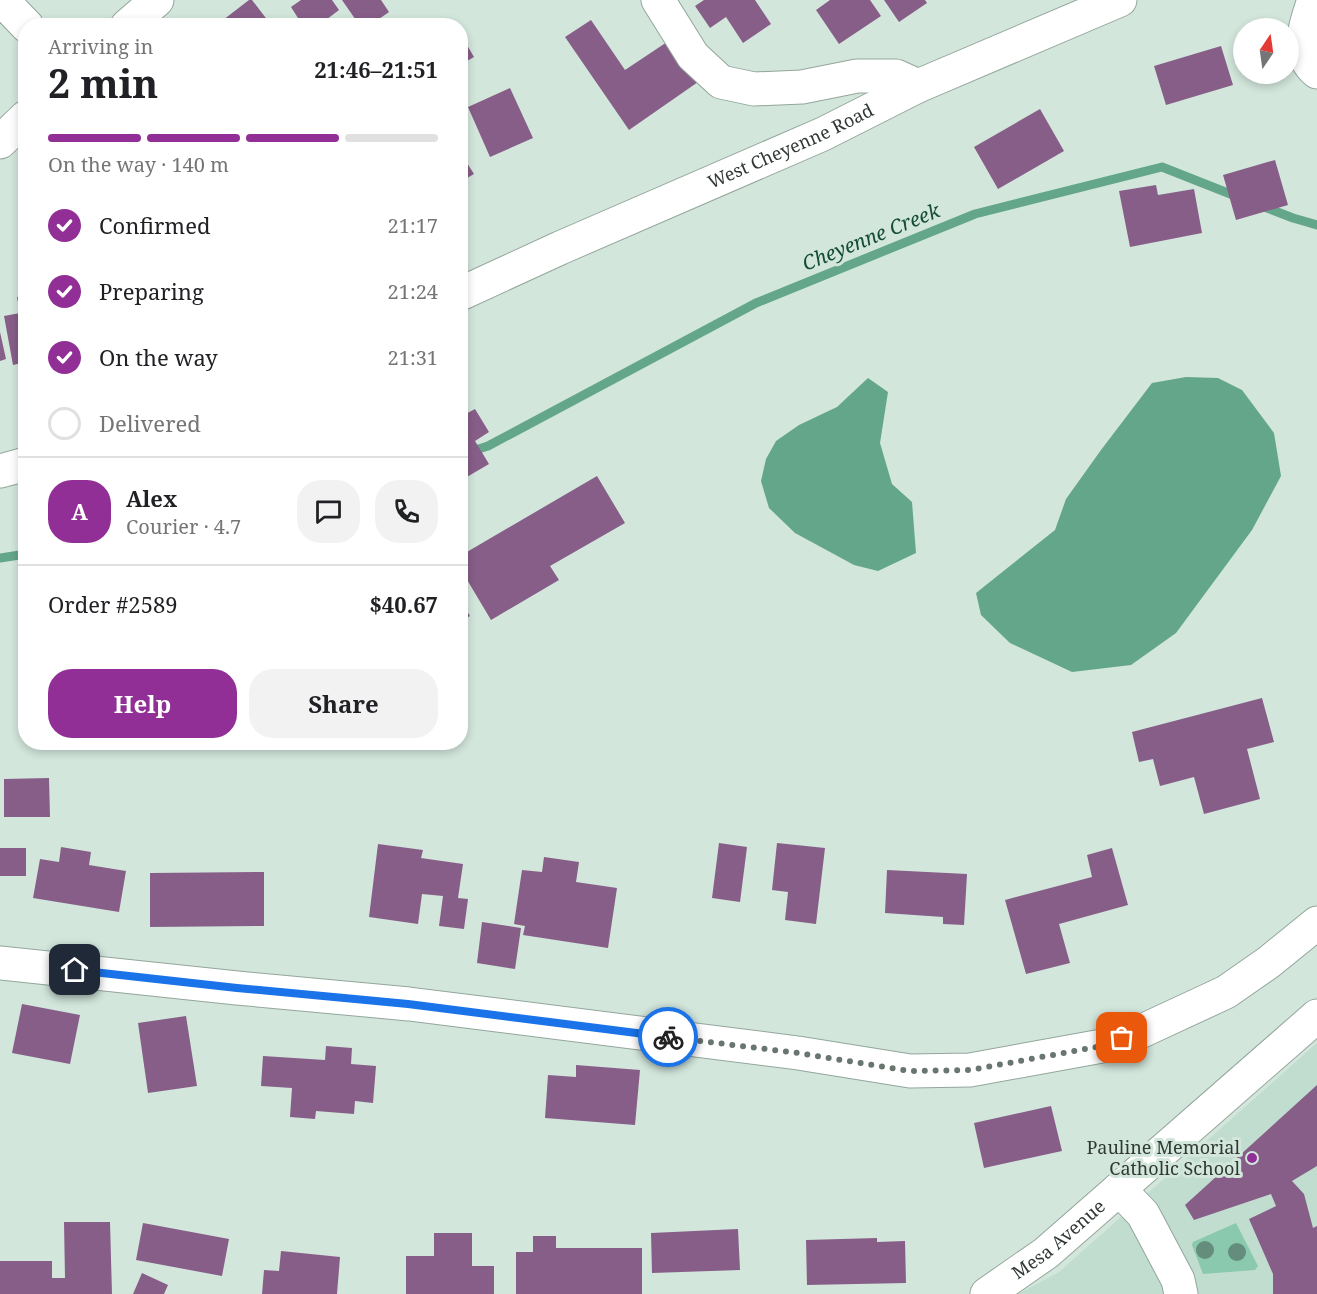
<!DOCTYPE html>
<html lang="en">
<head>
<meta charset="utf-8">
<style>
  body { margin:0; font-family:"Noto Serif",serif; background:#f2f2f2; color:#202124; height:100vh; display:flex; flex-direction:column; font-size:22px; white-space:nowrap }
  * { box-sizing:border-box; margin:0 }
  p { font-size:20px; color:#757577 }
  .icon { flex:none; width:33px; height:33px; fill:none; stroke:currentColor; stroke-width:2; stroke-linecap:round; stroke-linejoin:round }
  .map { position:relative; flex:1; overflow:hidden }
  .side { position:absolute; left:18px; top:18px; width:450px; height:732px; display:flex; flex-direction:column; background:#fff; border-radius:24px; box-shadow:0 3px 9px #0003 }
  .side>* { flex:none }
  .needle { width:39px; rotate:13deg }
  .controls { position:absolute; left:1233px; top:18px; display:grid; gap:12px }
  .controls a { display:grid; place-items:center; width:66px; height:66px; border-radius:50%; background:#fff; box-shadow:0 3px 9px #0003; font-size:30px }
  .pin { position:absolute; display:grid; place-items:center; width:51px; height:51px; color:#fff; margin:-26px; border-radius:12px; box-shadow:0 3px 9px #0006 }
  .courier { position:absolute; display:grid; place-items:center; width:60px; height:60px; margin:-30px; border:4px solid #1a73e8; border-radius:50%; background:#fff; color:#222; box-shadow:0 2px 8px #0007 }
  .head em { font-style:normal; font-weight:700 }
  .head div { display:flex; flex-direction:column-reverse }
  .head { display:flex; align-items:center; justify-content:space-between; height:102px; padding:0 30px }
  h1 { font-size:39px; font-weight:700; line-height:45px }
  .bar { display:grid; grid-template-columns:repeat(4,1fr); gap:9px 6px; align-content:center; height:72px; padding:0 30px }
  .bar i { height:8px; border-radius:4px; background:#e0e0e0 }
  .bar .current { background:#912f96 }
  .bar p { grid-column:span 4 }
  .line { display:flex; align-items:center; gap:15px; padding:0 30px; border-top:2px solid #e0e0e0 }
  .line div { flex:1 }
  .round { display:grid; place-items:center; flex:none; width:63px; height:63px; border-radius:24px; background:#f2f2f2 }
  ol { padding:0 30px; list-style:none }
  li { display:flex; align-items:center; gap:18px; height:66px }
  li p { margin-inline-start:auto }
  li .icon { padding:6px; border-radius:50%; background:#912f96; color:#fff; stroke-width:4 }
  li:last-child { color:#757577 }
  li i { width:33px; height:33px; border:3px solid #e0e0e0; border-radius:50% }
  .cta { display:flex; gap:12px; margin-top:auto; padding:12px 30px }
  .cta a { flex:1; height:69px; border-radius:24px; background:#912f96; color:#fff; font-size:24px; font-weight:700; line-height:69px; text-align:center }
  .cta a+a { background:#f2f2f2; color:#202124 }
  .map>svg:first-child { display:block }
  .built { fill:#c1ddcf }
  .green { fill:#8ac9ad }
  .water { fill:#64a68a }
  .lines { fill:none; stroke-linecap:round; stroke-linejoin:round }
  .stream { stroke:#64a68a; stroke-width:9 }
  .building { fill:#875e88 }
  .minor-casing { stroke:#93a69c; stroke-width:35 }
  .minor { stroke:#fff; stroke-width:33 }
  .tree { fill:#658d7e }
  .done { stroke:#69756f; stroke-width:6; stroke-dasharray:0 10.8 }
  .route { stroke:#1a73e8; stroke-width:8 }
  .poi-dot { fill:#912f96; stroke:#d2e6dc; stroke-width:2 }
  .labels { text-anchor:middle; stroke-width:6; stroke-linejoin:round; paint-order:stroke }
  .street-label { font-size:18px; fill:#303834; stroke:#d2e6dc }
  .poi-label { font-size:18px; fill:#303834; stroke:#d2e6dc; text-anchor:end }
  .water-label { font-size:20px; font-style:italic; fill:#154c38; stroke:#d2e6dc }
</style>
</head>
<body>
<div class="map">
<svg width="1317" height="1294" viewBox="0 0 1317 1294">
  <rect width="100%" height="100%" fill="#d2e6dc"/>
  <path class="built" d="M 1317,1043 L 1317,1294 L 1018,1294 L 1059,1272 Z"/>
  <path class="green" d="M 1236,1223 L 1258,1266 L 1255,1270 L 1203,1274 L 1192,1245 L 1193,1242 Z"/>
  <path class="water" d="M 1186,377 L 1218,378 L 1242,390 L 1274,433 L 1281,476 L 1252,530 L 1176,633 L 1131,665 L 1072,672 L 1010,643 L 981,615 L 976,593 L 1055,530 L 1066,499 L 1101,450 L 1152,383 Z
    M 868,378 L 888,392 L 880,443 L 892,484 L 912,502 L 916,553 L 878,571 L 854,565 L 795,533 L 769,508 L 761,481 L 766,459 L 776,441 L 799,425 L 837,407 Z"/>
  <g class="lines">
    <path class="stream" d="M 1262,206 L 1293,218 L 1317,225
      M 469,452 L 488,446 L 756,303 L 975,214 L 1162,167 L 1238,197
      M 0,558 L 26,554"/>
  </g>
  <path class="building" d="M 249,0 L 252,0 L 272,26 L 227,26 L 223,20 Z
    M 301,0 L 332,0 L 339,10 L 318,26 L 303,26 L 291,7 Z
    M 342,0 L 381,0 L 389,12 L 369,26 L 360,26 Z
    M 704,0 L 755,0 L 771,24 L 743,43 L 726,17 L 710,28 L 695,6 Z
    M 830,0 L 870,0 L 881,16 L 839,44 L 816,10 Z
    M 884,0 L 925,0 L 927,3 L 899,22 Z
    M 591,20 L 625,70 L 670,40 L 698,82 L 629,130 L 565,37 Z
    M 460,33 L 474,57 L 460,65 Z
    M 1221,46 L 1233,85 L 1166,105 L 1154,66 Z
    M 510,88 L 533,138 L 490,157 L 468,107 Z
    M 1040,109 L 1064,151 L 998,189 L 974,147 Z
    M 460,152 L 474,174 L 462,181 L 466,188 L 460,191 Z
    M 1275,160 L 1288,205 L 1236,220 L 1223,175 Z
    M 1156,185 L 1158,195 L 1194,189 L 1202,233 L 1130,247 L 1119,191 Z
    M 26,296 L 26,362 L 13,365 L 4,316 L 20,313 L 17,297 Z
    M 0,332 L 6,359 L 0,361 Z
    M 475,409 L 489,432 L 475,441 L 489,464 L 460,481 L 460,417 Z
    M 597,476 L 625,523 L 550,566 L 559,580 L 491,620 L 460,568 L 460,556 Z
    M 460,600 L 470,616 L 460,622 Z
    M 1262,698 L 1274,742 L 1247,749 L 1260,799 L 1204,814 L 1194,777 L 1160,786 L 1153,759 L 1139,762 L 1132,732 Z
    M 49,778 L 50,817 L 4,817 L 4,779 Z
    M 719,843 L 747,847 L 740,902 L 712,898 Z
    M 777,843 L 825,848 L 816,924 L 785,920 L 788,892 L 772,890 Z
    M 378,844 L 423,850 L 421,858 L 463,864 L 458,898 L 468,899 L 464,929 L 439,926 L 443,896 L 422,894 L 418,924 L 369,917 Z
    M 61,847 L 91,852 L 89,865 L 126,871 L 119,912 L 33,898 L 40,859 L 59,862 Z
    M 0,848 L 26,848 L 26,876 L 0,876 Z
    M 1112,848 L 1128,905 L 1059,924 L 1070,963 L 1026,974 L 1005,900 L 1092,877 L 1087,855 Z
    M 544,857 L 579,862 L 576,882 L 617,888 L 608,948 L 523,935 L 525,926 L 514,924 L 522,870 L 542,872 Z
    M 887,870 L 967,874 L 964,925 L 943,924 L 943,917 L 885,913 Z
    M 264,872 L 264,926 L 150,927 L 150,873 Z
    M 482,922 L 521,928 L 515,969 L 477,963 Z
    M 22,1004 L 80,1015 L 70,1064 L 12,1053 Z
    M 186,1016 L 197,1086 L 148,1093 L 138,1023 Z
    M 326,1046 L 352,1048 L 351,1064 L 376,1066 L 373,1103 L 355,1101 L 354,1114 L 316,1111 L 315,1119 L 290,1117 L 292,1088 L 261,1086 L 263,1056 L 325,1060 Z
    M 576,1065 L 640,1070 L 635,1125 L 545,1118 L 548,1075 L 576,1077 Z
    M 1317,1085 L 1317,1166 L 1292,1181 L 1304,1194 L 1313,1228 L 1317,1226 L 1317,1294 L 1273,1294 L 1273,1274 L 1249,1219 L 1276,1206 L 1271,1194 L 1194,1220 L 1185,1205 Z
    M 1051,1106 L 1062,1151 L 984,1168 L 974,1123 Z
    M 64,1222 L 110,1222 L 112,1294 L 0,1294 L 0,1261 L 52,1261 L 52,1278 L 65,1278 Z
    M 143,1223 L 229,1239 L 222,1276 L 136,1260 Z
    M 738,1229 L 740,1270 L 652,1273 L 651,1233 Z
    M 434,1233 L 472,1233 L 472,1266 L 494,1266 L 494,1294 L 406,1294 L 406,1256 L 434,1256 Z
    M 533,1236 L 556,1236 L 556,1248 L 642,1248 L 642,1294 L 516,1294 L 516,1252 L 533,1252 Z
    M 877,1238 L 877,1242 L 905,1241 L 906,1283 L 807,1285 L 806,1240 Z
    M 281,1251 L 340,1257 L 337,1294 L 262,1294 L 264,1270 L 279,1271 Z
    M 142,1273 L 168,1285 L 164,1294 L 133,1294 Z"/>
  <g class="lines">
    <g class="minor-casing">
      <g id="minor">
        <path d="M 2,0 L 27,26"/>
        <path d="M 658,0 L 693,56 L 721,82 L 754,89 L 802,87 L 857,76 L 896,76 L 918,86"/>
        <path d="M 1314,0 C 1306,23 1294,53 1317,72"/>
        <path d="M 127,26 L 157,0"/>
        <path d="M 0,142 L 26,117"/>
        <path id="s1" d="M 460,294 L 560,248 L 823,134 L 918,86 L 1120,0"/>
        <path d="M 0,471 L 26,464"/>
        <path d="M 0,963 L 237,988 L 409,1004 L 798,1053 L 910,1071 L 970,1070 L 1102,1046 L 1142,1031 L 1226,992 L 1269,962 L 1317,923"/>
        <path d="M 1119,1189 L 1143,1214 L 1178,1280 L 1181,1294"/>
        <path id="s2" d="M 987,1294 L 1046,1253 L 1317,1016"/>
      </g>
    </g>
    <use href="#minor" class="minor"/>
  </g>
  <g class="tree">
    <circle cx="1205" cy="1250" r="9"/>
    <circle cx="1237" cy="1252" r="9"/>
  </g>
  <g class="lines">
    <path class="done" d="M 668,1037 L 798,1053 L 910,1071 L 970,1070 L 1102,1046 L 1122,1038"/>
    <path class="route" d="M 75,970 L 237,988 L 408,1004 L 668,1037"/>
  </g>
  <circle class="poi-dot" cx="1252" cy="1158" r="6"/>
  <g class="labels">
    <g class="street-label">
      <text dy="6" stroke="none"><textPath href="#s1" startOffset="362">West Cheyenne Road</textPath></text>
      <text dy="6" stroke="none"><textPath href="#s2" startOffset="90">Mesa Avenue</textPath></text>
    </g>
    <g class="poi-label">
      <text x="1240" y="1154">Pauline Memorial<tspan x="1240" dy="21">Catholic School</tspan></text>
    </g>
    <g class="water-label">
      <text transform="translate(871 237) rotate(-22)" y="7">Cheyenne Creek</text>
    </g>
  </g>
</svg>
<div class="controls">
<a><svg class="needle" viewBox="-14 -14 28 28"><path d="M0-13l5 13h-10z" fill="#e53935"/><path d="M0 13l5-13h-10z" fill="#757577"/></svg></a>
</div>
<div class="pin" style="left:1122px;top:1038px;background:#ea580c"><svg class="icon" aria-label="bag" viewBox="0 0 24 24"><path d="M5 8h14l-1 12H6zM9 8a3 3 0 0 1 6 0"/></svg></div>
<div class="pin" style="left:75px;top:970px;background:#1f2937"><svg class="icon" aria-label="home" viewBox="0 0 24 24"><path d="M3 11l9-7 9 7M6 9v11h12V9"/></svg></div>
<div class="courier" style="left:668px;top:1037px"><svg class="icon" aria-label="bike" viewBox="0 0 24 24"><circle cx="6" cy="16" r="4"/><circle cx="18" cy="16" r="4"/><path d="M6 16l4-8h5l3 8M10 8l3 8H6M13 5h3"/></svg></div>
<section class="side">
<div class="head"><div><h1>2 min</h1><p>Arriving in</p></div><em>21:46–21:51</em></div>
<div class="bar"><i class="current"></i><i class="current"></i><i class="current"></i><i></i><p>On the way · 140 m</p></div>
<ol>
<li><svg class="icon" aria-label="check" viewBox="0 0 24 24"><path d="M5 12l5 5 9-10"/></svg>Confirmed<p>21:17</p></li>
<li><svg class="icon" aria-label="check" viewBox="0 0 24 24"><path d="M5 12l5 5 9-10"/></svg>Preparing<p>21:24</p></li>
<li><svg class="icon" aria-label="check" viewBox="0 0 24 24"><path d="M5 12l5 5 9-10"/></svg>On the way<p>21:31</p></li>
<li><i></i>Delivered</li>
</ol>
<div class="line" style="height:108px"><b class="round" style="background:#912f96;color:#fff">A</b><div><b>Alex</b><p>Courier · 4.7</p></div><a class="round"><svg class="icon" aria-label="chat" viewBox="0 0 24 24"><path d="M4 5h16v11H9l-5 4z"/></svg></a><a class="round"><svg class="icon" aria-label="phone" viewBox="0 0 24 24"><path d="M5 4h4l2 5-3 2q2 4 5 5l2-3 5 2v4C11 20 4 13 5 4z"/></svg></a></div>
<div class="line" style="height:78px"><div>Order #2589</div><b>$40.67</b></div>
<div class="cta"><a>Help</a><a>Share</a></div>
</section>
</div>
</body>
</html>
